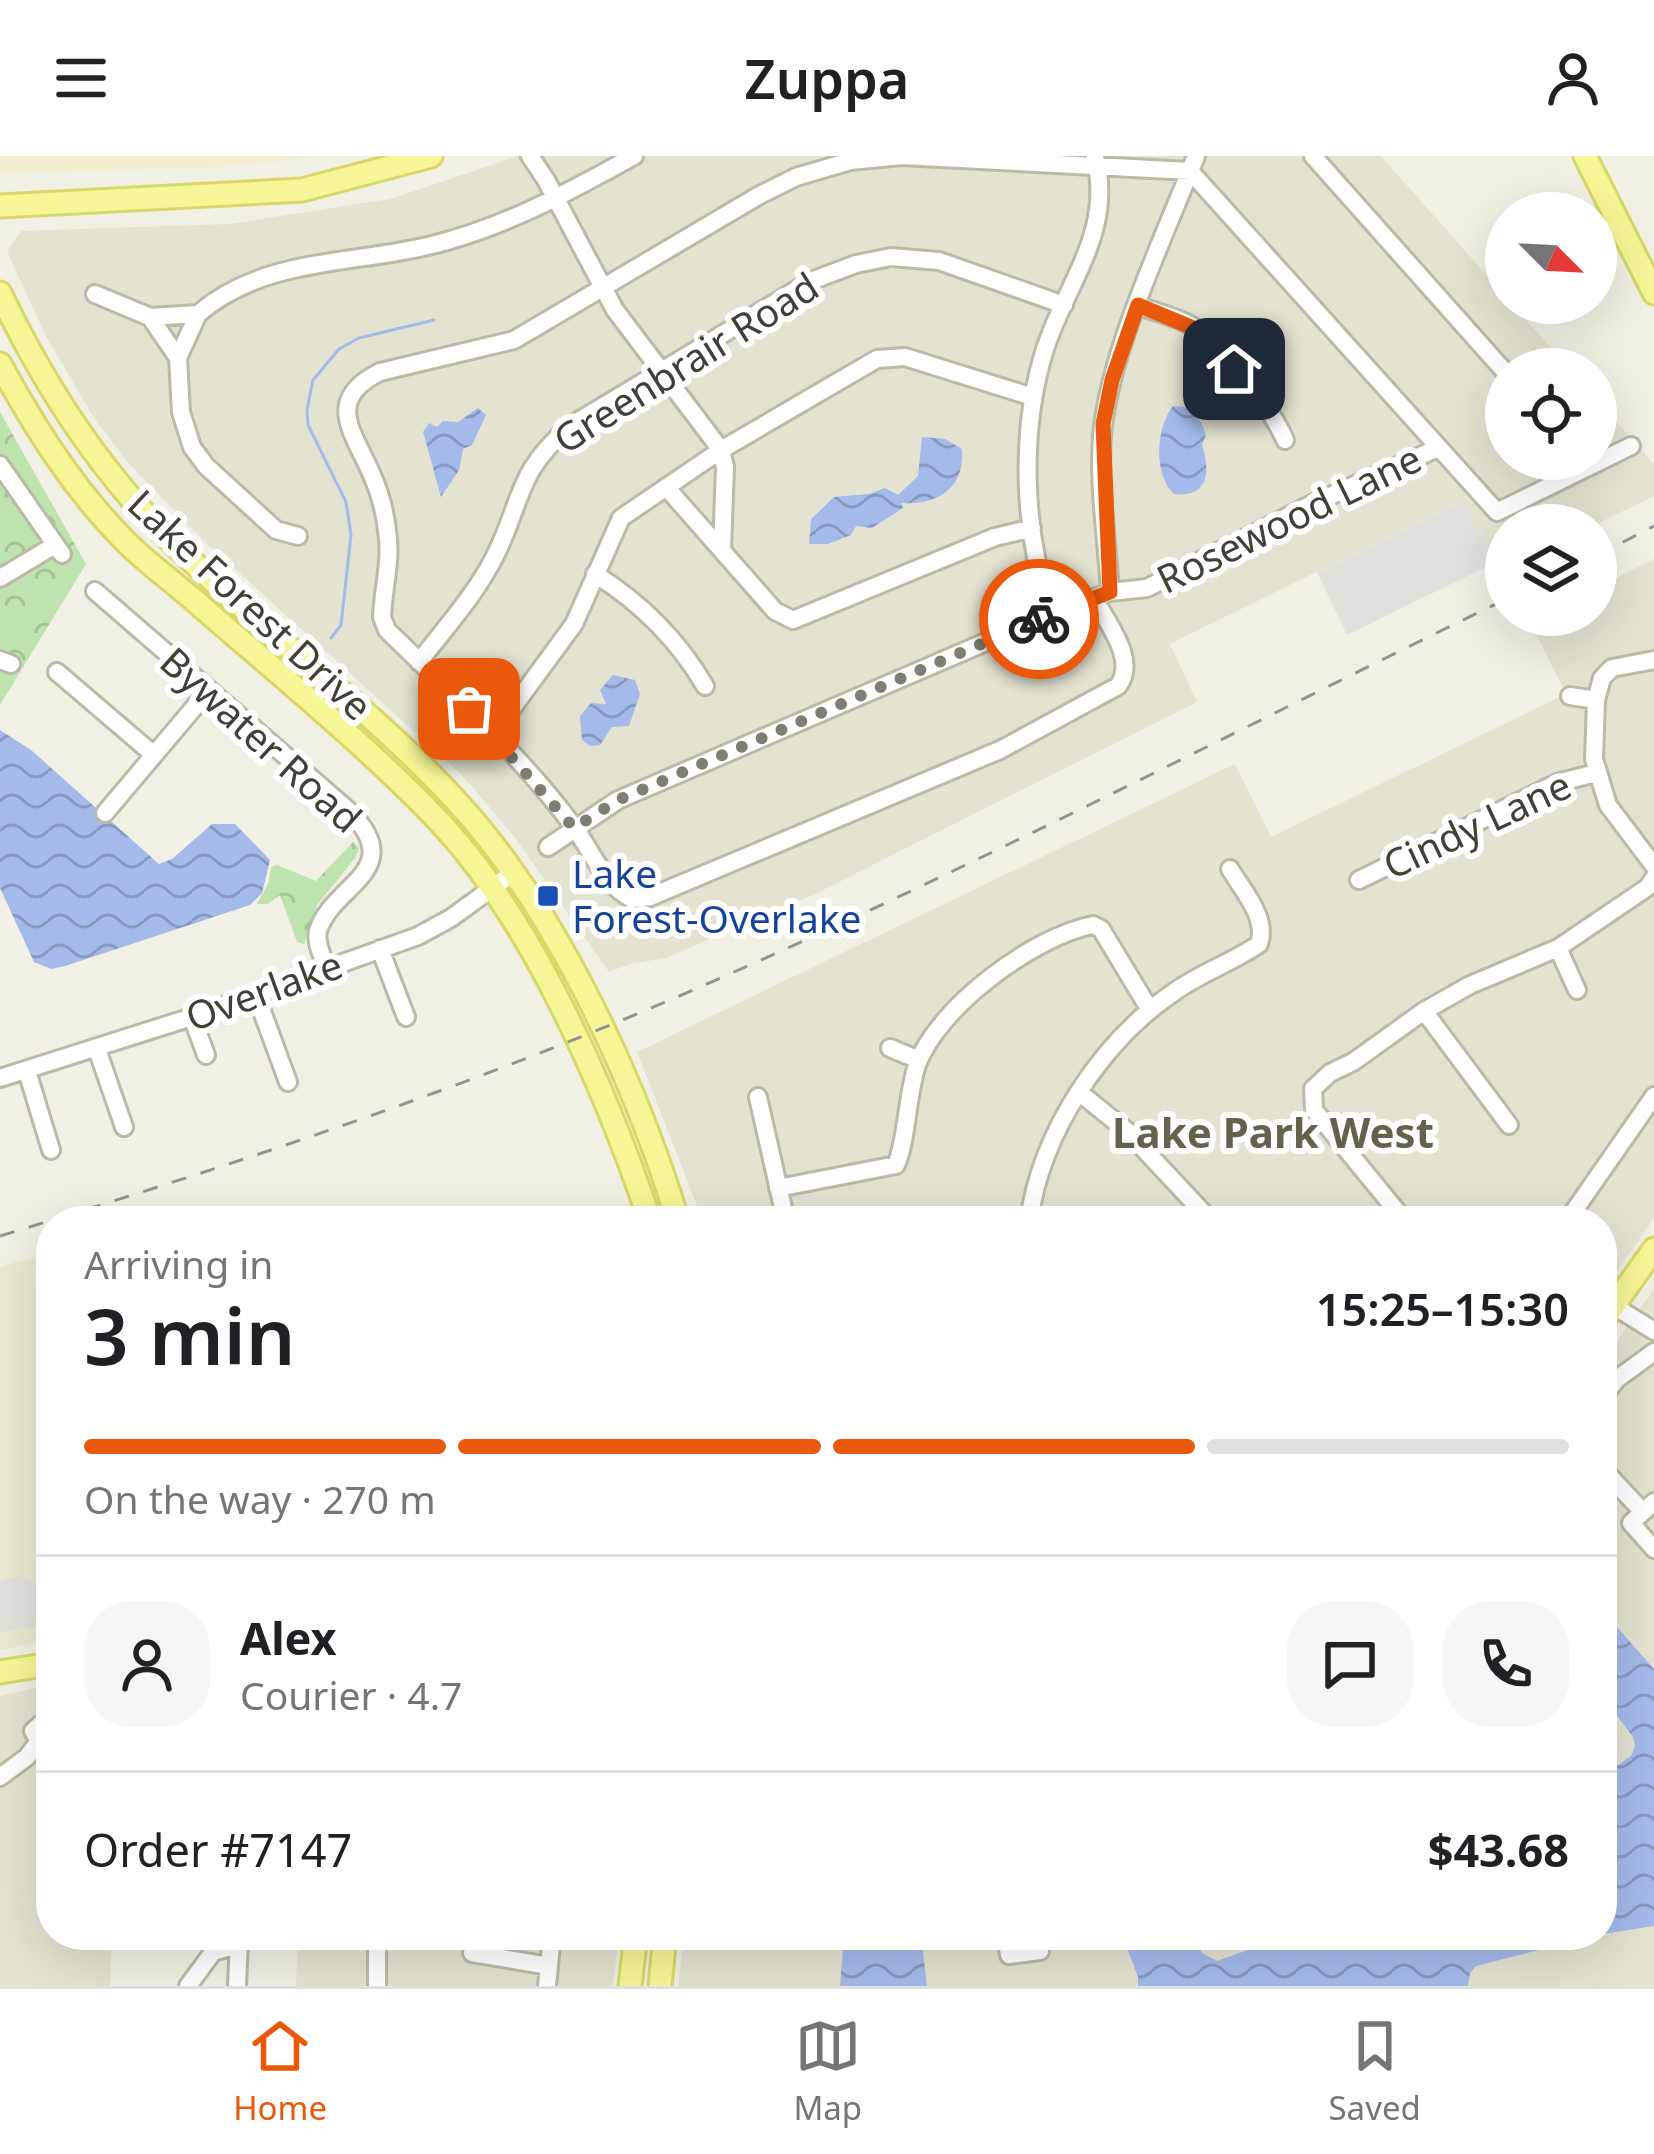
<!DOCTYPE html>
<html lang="en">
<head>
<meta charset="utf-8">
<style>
  body { margin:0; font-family:"Noto Sans",sans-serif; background:#f6f6f6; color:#202124; height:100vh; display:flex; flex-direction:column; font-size:45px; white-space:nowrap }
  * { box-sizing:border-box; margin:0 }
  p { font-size:39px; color:#757577 }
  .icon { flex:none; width:66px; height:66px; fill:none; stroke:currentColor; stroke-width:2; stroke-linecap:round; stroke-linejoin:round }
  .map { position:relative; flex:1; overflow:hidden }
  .panel { position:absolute; left:36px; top:1050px; width:1581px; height:744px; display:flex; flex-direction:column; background:#fff; border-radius:48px; box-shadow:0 12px 48px #0002 }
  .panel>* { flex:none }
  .needle { width:78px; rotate:114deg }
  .buttons { position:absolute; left:1485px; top:36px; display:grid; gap:24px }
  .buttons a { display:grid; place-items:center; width:132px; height:132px; border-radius:50%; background:#fff; box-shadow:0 12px 48px #0002; font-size:60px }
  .pin { position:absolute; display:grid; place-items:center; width:102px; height:102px; color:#fff; margin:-51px; border-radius:24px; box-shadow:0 6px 18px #0006 }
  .courier { position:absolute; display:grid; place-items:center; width:120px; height:120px; margin:-60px; border:9px solid #ea580c; border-radius:50%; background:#fff; color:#222; box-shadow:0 3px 15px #0007 }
  .headline em { font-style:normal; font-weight:600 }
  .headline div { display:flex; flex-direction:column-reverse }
  .headline { display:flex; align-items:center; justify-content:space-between; height:204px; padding:0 48px }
  h1 { font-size:78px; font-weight:600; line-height:90px }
  .bar { display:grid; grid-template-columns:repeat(4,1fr); gap:18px 12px; align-content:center; height:144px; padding:0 48px }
  .bar i { height:15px; border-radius:9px; background:#e0e0e0 }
  .bar .current { background:#ea580c }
  .bar p { grid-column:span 4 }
  .line { display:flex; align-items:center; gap:30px; padding:0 48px; border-top:3px solid #e0e0e0 }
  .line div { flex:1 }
  .round { display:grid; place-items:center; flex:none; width:126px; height:126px; border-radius:48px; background:#f6f6f6 }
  header { display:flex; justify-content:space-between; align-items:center; height:156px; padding:0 48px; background:#fff; font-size:54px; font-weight:600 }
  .tabs { display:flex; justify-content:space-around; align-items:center; height:168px; border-top:3px solid #e0e0e0; background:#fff; font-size:33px; color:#757577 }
  .tabs a { display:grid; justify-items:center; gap:6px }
  .tabs .current { color:#ea580c }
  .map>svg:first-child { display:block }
  .residential { fill:#e4e3d2 }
  .commercial { fill:#f2edcf }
  .education { fill:#e9e9ce }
  .park { fill:url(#park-crowns) }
  .parking { fill:#e1e1dc }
  .water { fill:url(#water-waves) }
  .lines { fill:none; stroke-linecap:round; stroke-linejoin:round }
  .stream { stroke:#a3baea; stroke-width:3 }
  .minor-casing { stroke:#bbbaa7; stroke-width:22 }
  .major-casing { stroke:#dad768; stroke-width:27 }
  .minor { stroke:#fff; stroke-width:16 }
  .major { stroke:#f7f696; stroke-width:21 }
  .rail { stroke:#939393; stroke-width:3; stroke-dasharray:15 15; stroke-linecap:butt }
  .done { stroke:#7f7e72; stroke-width:12; stroke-dasharray:0 21.6 }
  .route { stroke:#ea580c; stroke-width:15 }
  .transit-dot { fill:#1a4fb4; stroke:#fff; stroke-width:4.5 }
  .labels { text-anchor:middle; stroke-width:12; stroke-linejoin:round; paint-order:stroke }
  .street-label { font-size:39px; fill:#424034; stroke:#fff }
  .transit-label { font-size:39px; fill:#164399; stroke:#fff; text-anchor:start }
  .neighbourhood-label { font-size:42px; font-weight:bold; fill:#64614c; stroke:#fff }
</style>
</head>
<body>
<header><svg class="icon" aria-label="menu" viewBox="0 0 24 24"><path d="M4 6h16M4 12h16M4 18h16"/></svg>Zuppa<svg class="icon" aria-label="person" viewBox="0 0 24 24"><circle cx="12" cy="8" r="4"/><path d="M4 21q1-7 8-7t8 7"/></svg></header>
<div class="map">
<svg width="1654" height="1830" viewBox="0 0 1654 1830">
  <defs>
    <pattern id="park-crowns" width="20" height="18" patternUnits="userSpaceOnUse" patternTransform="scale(3)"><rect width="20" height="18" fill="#bde3af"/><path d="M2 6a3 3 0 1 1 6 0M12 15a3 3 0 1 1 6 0" fill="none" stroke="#a4c497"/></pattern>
    <pattern id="water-waves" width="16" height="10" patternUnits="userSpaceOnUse" patternTransform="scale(3)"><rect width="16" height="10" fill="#a3baea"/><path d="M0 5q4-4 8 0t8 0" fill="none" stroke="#8699be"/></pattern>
  </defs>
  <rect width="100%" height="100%" fill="#f0f0e4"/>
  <path class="residential" d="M 518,0 L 1381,0 L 1506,141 L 1506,147 L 1511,147 L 1570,213 L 1506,213 L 1506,303 L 1596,303 L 1596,243 L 1654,308 L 1654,340 L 1595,369 L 1506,369 L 1506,413 L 1498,416 L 1462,344 L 1170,488 L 1197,546 L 811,740 L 666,802 L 630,808 L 609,816 L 513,679 L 463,620 L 204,385 L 127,306 L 94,262 L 47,182 L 7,96 L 21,75 L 230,68 L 390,43 Z
    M 1654,403 L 1654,1062 L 1602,1137 L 1602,1065 L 703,1065 L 637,896 L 1235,608 L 1271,681 L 1566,538 L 1530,466 L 1544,459 L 1596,459 L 1596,432 Z
    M 1654,1133 L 1654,1830 L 678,1830 L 684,1779 L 1602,1779 L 1602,1206 Z
    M 51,1528 L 51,1779 L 112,1779 L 110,1830 L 0,1830 L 0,1540 Z
    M 298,1779 L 619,1779 L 613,1830 L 296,1830 Z"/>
  <path class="commercial" d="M 0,0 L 321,0 L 222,11 L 0,17 Z"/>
  <path class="education" d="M 51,1097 L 51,1484 L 0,1494 L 0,1111 Z"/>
  <path class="park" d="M 0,256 L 86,408 L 0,549 Z
    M 353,686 L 359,692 L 355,702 L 317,749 L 304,788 L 297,786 L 280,739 L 268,748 L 257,748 L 269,726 L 271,711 L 277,709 L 316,725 Z"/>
  <path class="parking" d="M 1463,344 L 1494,407 L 1347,479 L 1317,416 Z
    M 20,1420 L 51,1434 L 51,1468 L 0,1476 L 0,1424 Z"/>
  <path class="water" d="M 1173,250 C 1192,249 1201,262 1206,279 L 1202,289 C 1210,314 1210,342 1174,338 C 1153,318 1156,271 1173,250 Z
    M 478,252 L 486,259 L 472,289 L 463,293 L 459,314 L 441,341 L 423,276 L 429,267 L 437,271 L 443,265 L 458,266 Z
    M 922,281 L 945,283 L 962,293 C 965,331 939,350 901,347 L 903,352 L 872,372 L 856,370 L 851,379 L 828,388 L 809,388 L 811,363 L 834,341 L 869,338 L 885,332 L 898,339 L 918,320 Z
    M 613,519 L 635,524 L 640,538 L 629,570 L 612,571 L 600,589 L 590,590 L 582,584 L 580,560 L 591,547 L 606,548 L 600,534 Z
    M 0,574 L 31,594 L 159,708 L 172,703 L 212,668 L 235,668 L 270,704 L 262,737 L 250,749 L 65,810 L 51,813 L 34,806 L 0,732 Z
    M 1602,1454 L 1654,1513 L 1654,1770 L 1602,1778 L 1602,1620 L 1631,1600 L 1635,1590 L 1633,1581 L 1602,1540 Z
    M 844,1779 L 921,1779 L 927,1830 L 840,1830 Z
    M 1122,1779 L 1196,1779 L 1202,1797 L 1217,1805 L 1289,1779 L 1598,1779 L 1476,1810 L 1470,1817 L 1468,1830 L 1138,1830 L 1138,1821 Z"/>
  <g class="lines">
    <path class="stream" d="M 331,482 L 341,469 L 351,379 L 346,346 L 308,269 L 307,254 L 313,224 L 339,193 L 359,182 L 434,164"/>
    <g class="minor-casing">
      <path id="minor" d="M 530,0 L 546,24 L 615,154 L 721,294 L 725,311 L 722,394
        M 1313,0 L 1506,217
        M 95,138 L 150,161
        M 1139,150 C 1159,157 1184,163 1201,176 C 1227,196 1273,255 1285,284
        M 198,158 C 264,101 352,109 432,89 C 505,71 569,36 634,0
        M 178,202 L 150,161 L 198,158 L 178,202 L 181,256 L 192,291 L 206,310 L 276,374 L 298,380
        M 0,309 L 62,398
        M 666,331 L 775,455 L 793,464 L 995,381 L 1032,372
        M 595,418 C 641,447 677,482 705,530
        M 0,422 L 55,389
        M 95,435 L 348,654 C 410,715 332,728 318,775 C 315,787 323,801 327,813
        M 1110,436 C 1107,382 1097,324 1103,270 C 1113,188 1165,79 1196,0
        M 1094,442 C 1107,467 1138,504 1118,530 L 1000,594 L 650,741 L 632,743 C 606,731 591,694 574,671 C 520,598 452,538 387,474 L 382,461 C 383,432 392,404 387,375 C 385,356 380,337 372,319 C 354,277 323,244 380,216 L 514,184 L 758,40 L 796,21 L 850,5 L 902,0 L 1190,15 L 1497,356 L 1631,290
        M 1051,458 C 1023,376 1019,276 1045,193 C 1067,126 1114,75 1095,1
        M 0,504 L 11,508
        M 1654,504 L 1612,512 L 1602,522 L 1596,544 L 1594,603 L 1608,649 L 1654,710
        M 419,506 C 445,472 477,437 496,398 C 524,340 516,317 570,270 L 811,125 L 856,108 L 891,101 L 939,105 L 1064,149
        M 57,516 L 154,599 L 208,535
        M 1570,540 L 1596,544
        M 494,577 L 574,468 L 621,362 L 721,294 L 877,203 L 905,201 L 1033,241
        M 105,657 L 154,599
        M 548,691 L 618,644 L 1051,458 L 1110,436 L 1147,432 L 1314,347 L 1438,292
        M 1359,724 L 1557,627 L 1596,617
        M 1558,792 L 1577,834
        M 380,793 L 406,861
        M 256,839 L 288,926
        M 1424,855 L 1509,969
        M 192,861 L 206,899
        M 890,892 L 919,904
        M 97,893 L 124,971
        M 27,915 L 51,994
        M 0,922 L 192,861 L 418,780 L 451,762 L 513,717
        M 1080,937 L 1127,975 L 1211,1065
        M 758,941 L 786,1065
        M 778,1032 L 896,1009 C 907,985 907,938 917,909 C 938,851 1034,780 1093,769 L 1101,773 L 1150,854
        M 1029,1065 C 1041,976 1102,884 1177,834 C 1203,816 1233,806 1259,788 C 1268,762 1243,735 1230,713
        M 1405,1065 L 1314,954 L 1313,933 L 1330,917 L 1353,906 L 1424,855 L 1470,829 L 1558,792 L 1648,731 L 1654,722
        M 1567,1065 L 1654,940
        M 1614,1150 L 1654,1175
        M 1602,1242 L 1617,1223 L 1654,1196
        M 1602,1312 L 1643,1356
        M 1654,1346 L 1631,1367 L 1654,1393
        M 51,1572 L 42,1567 L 33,1575 L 39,1585 L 51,1580
        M 0,1621 L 27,1601 L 39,1585
        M 377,1779 L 377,1830
        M 1006,1779 L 1009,1799 L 1040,1795 L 1038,1779
        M 472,1797 L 549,1810
        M 188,1830 L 213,1796 L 239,1788
        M 237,1830 L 239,1783
        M 547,1830 L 552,1779"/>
    </g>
    <g class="major-casing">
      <path id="major" d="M 1585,0 L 1654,137
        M 0,50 L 302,34 L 431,0
        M 0,137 C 41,223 91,302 157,371 C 252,469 367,547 459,648 C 559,758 635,925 678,1065
        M 0,208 C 35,272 74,334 126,386 C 147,407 172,425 195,445 C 275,515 358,582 432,658 C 531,759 605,932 650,1065
        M 1602,1166 L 1654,1093
        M 0,1516 L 51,1508
        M 630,1830 L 636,1779
        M 660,1830 L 665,1779"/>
    </g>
    <use href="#minor" class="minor"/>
    <use href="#major" class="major"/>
    <path class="rail" d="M 1596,400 L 1654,370
      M 0,1080 C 217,1014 434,943 644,855 C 937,731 1220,582 1506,443"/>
  </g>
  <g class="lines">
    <path class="done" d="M 469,553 L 574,672 L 618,644 L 1039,463"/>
    <path class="route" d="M 1039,463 L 1110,436 L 1103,268 L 1112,224 L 1138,149 L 1198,174 L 1234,213"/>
  </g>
  <rect class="transit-dot" x="536" y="728" width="24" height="24" rx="6"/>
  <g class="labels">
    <g class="street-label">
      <text transform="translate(686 207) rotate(-32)" y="14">Greenbrair Road</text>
      <text transform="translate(1289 363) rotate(-26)" y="14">Rosewood Lane</text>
      <text transform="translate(250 449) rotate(43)" y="14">Lake Forest Drive</text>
      <text transform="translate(261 584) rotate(42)" y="14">Bywater Road</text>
      <text transform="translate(1477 669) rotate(-25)" y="14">Cindy Lane</text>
      <text transform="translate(264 835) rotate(-20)" y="14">Overlake</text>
    </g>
    <g class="transit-label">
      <text x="572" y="732">Lake<tspan x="572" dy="45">Forest-Overlake</tspan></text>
    </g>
    <g class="neighbourhood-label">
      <text x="1273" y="992">Lake Park West</text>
    </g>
  </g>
</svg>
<div class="buttons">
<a><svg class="needle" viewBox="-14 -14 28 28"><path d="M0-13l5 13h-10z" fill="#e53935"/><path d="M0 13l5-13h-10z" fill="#757577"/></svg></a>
<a><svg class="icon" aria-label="locate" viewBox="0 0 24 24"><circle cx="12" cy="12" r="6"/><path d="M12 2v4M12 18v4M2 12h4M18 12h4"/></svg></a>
<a><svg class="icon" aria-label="layers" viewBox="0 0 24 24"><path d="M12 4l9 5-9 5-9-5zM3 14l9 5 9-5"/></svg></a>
</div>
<div class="pin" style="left:469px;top:553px;background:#ea580c"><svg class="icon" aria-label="bag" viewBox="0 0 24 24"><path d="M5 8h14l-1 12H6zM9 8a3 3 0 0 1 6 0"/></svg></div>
<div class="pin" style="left:1234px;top:213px;background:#1f2937"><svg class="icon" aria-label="home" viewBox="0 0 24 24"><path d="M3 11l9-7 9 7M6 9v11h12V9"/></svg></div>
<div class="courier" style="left:1039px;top:463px"><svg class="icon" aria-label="bike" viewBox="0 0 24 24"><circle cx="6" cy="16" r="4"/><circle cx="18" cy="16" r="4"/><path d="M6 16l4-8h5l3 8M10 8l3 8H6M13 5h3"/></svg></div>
<section class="panel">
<div class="headline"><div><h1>3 min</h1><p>Arriving in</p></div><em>15:25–15:30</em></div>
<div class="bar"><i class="current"></i><i class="current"></i><i class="current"></i><i></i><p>On the way · 270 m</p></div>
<div class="line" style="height:216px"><a class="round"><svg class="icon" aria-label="person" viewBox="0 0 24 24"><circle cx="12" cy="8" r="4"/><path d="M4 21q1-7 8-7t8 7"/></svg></a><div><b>Alex</b><p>Courier · 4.7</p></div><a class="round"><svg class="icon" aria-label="chat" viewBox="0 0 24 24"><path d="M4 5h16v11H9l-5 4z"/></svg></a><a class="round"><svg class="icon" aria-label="phone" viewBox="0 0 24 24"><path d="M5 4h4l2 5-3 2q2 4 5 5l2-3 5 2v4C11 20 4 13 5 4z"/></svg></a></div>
<div class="line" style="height:156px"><div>Order #7147</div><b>$43.68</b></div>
</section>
</div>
<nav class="tabs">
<a class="current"><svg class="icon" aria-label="home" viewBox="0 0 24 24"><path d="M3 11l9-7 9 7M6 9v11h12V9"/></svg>Home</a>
<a><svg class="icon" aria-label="map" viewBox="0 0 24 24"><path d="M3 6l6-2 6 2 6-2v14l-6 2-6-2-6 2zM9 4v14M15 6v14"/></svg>Map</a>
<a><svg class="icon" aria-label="saved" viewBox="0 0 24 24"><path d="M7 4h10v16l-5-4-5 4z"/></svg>Saved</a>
</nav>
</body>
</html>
